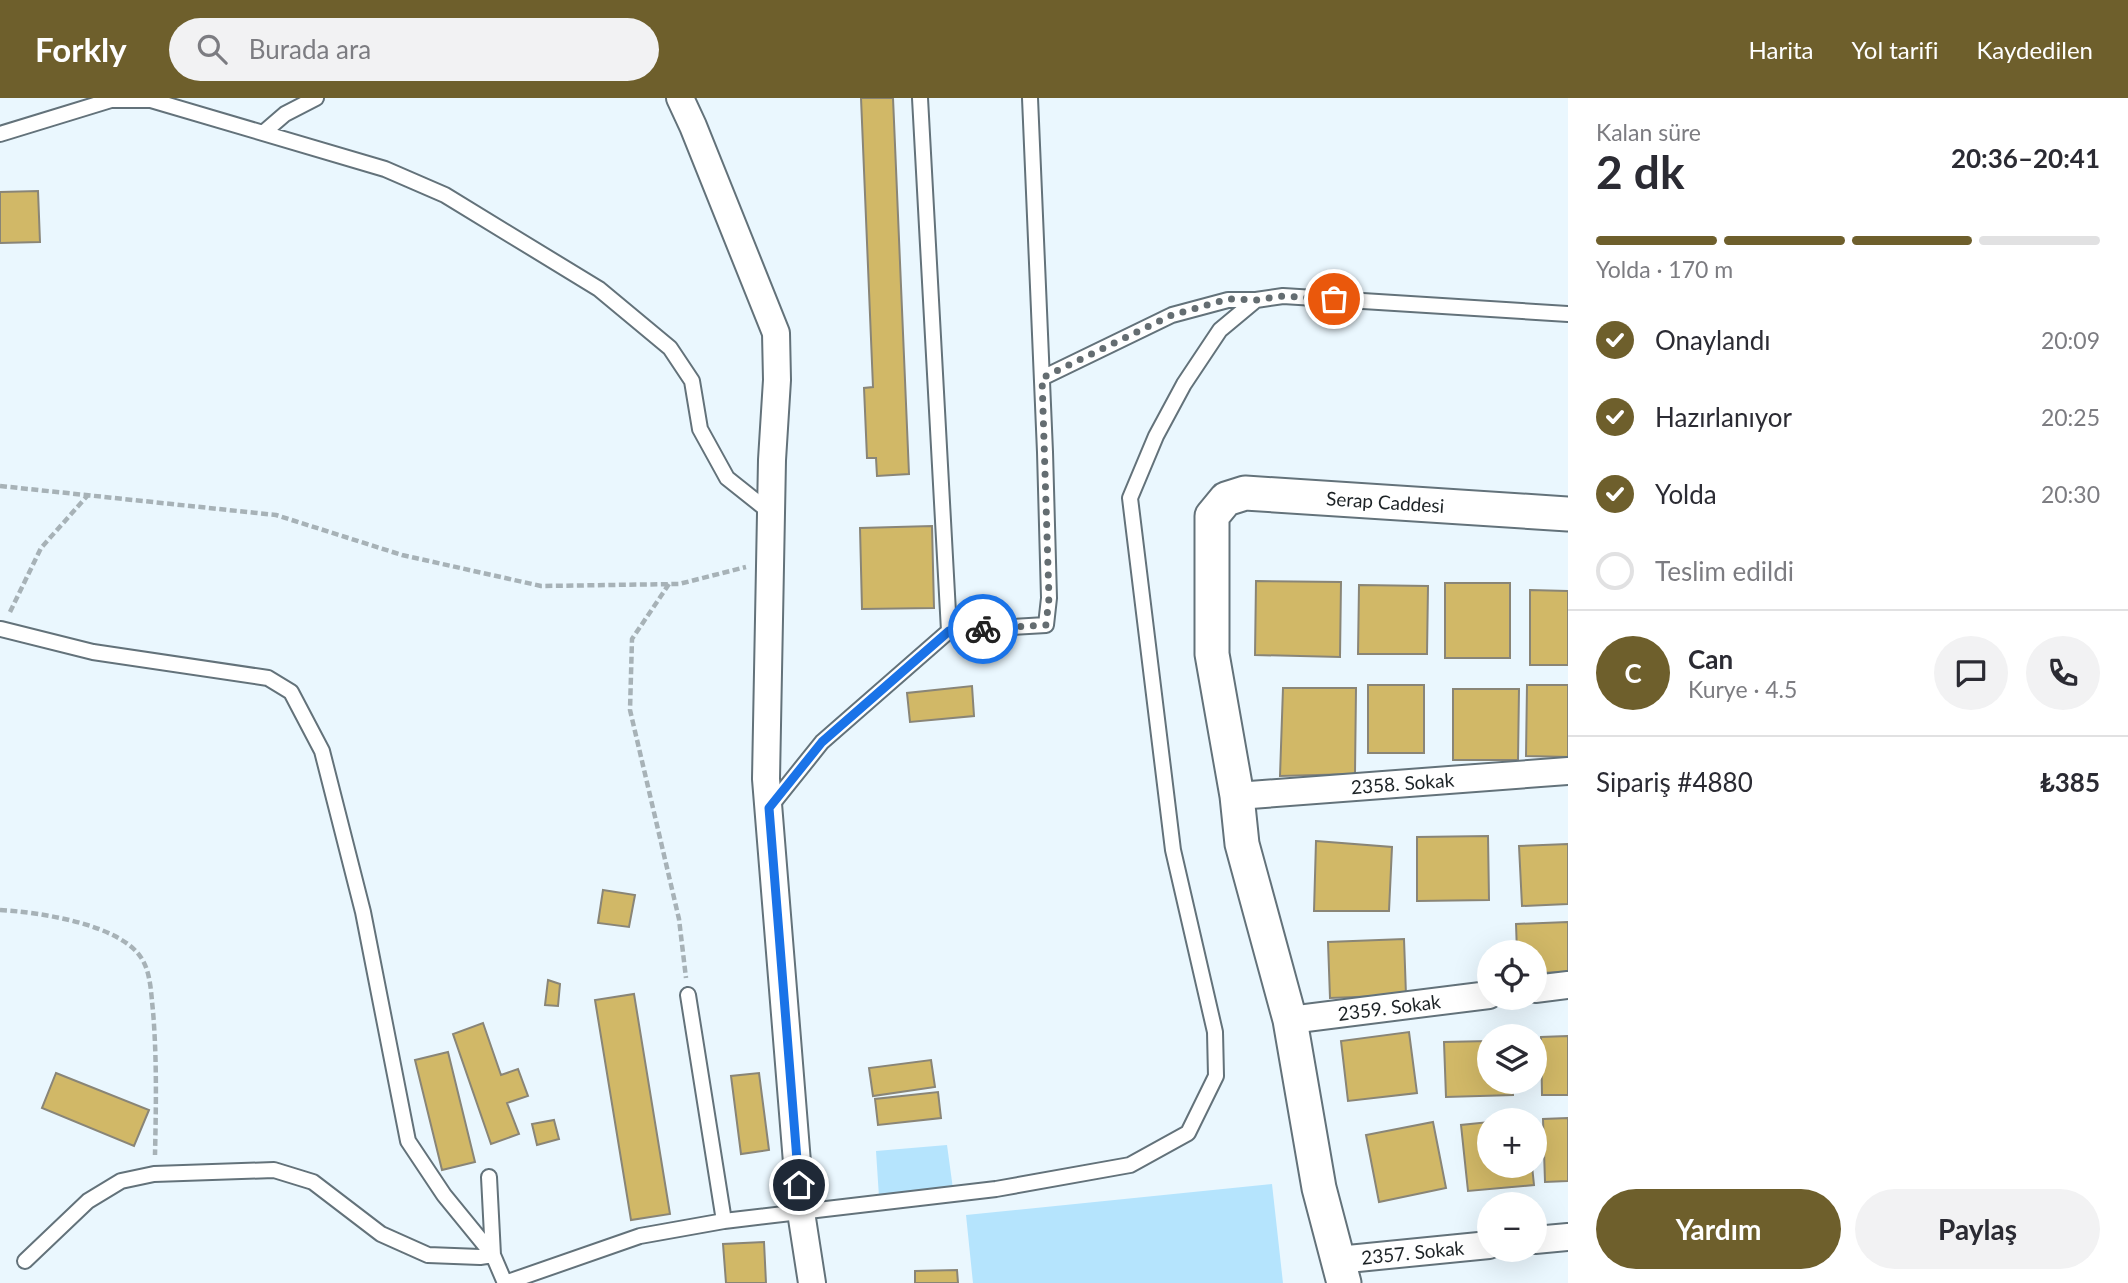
<!DOCTYPE html>
<html lang="tr">
<head>
<meta charset="utf-8">
<style>
  body { margin:0; font-family:Lato,sans-serif; background:#f2f2f3; color:#2b2b33; height:100vh; display:flex; flex-direction:column; font-size:26px; white-space:nowrap }
  * { box-sizing:border-box; margin:0 }
  p { font-size:23px; color:#7c7c81 }
  .icon { flex:none; width:38px; height:38px; fill:none; stroke:currentColor; stroke-width:2; stroke-linecap:round; stroke-linejoin:round }
  .map { position:relative; flex:1; overflow:hidden }
  .details { display:flex; flex-direction:column; background:#fff; width:560px }
  .details>* { flex:none }
  .tools { position:absolute; left:1477px; top:842px; display:grid; gap:14px }
  .tools a { display:grid; place-items:center; width:70px; height:70px; border-radius:50%; background:#fff; box-shadow:0 7px 28px #0002; font-size:35px }
  .pin { position:absolute; display:grid; place-items:center; width:60px; height:60px; color:#fff; margin:-30px; border:4px solid #fff; border-radius:50%; box-shadow:0 2px 7px #0007 }
  .courier { position:absolute; display:grid; place-items:center; width:70px; height:70px; margin:-35px; border:5px solid #1a73e8; border-radius:50%; background:#fff; color:#222; box-shadow:0 2px 9px #0007 }
  .summary em { font-style:normal; font-weight:700 }
  .summary div { display:flex; flex-direction:column-reverse }
  .summary { display:flex; align-items:center; justify-content:space-between; height:119px; padding:0 28px }
  h1 { font-size:46px; font-weight:700; line-height:52px }
  .bar { display:grid; grid-template-columns:repeat(4,1fr); gap:10px 7px; align-content:center; height:84px; padding:0 28px }
  .bar i { height:9px; border-radius:5px; background:#e1e1e2 }
  .bar .current { background:#6e5f2c }
  .bar p { grid-column:span 4 }
  .line { display:flex; align-items:center; gap:18px; padding:0 28px; border-top:2px solid #e1e1e2 }
  .line div { flex:1 }
  .round { display:grid; place-items:center; flex:none; width:74px; height:74px; border-radius:37px; background:#f2f2f3 }
  ol { padding:0 28px; list-style:none }
  li { display:flex; align-items:center; gap:21px; height:77px }
  li p { margin-inline-start:auto }
  li .icon { padding:7px; border-radius:50%; background:#6e5f2c; color:#fff; stroke-width:4 }
  li:last-child { color:#7c7c81 }
  li i { width:38px; height:38px; border:4px solid #e1e1e2; border-radius:50% }
  .action { display:flex; gap:14px; margin-top:auto; padding:14px 28px }
  .action a { flex:1; height:80px; border-radius:42px; background:#6e5f2c; color:#fff; font-size:28px; font-weight:700; line-height:80px; text-align:center }
  .action a+a { background:#f2f2f3; color:#2b2b33 }
  header { display:flex; align-items:center; gap:42px; box-sizing:border-box; height:98px; padding:0 35px; background:#6e5f2c; color:#fff }
  header strong { font-size:33px }
  nav { display:flex; gap:38px; margin-inline-start:auto; font-size:24px }
  .search { width:490px; height:63px; background:#f2f2f3; display:flex; align-items:center; gap:18px; box-sizing:border-box; padding:0 24px; border-radius:38px; color:#7c7c81; font-size:26px }
  main { display:flex; flex:1; min-height:0 }
  .map>svg:first-child { display:block }
  .green { fill:#b5e4fd }
  .building { fill:#d1b867; stroke:#898577; stroke-width:2 }
  .lines { fill:none; stroke-linecap:round; stroke-linejoin:round }
  .service-casing { stroke:#63727a; stroke-width:18 }
  .minor-casing { stroke:#63727a; stroke-width:30 }
  .tertiary-casing { stroke:#63727a; stroke-width:37 }
  .path { stroke:#a7b2b7; stroke-width:4.5; stroke-dasharray:7 3.5; stroke-linecap:butt }
  .service { stroke:#fff; stroke-width:14 }
  .minor { stroke:#fff; stroke-width:26 }
  .tertiary { stroke:#fff; stroke-width:33 }
  .done { stroke:#646d71; stroke-width:7; stroke-dasharray:0 12.6 }
  .route { stroke:#1a73e8; stroke-width:9 }
  .labels { text-anchor:middle; stroke-width:6; stroke-linejoin:round; paint-order:stroke }
  .street-label { font-size:19px; fill:#1c2225; stroke:#fff }
</style>
</head>
<body>
<header>
<strong>Forkly</strong>
<div class="search"><svg class="icon" aria-label="search" viewBox="0 0 24 24"><circle cx="10" cy="10" r="6"/><path d="M15 15l6 6"/></svg>Burada ara</div>
<nav><a>Harita</a><a>Yol tarifi</a><a>Kaydedilen</a></nav>
</header>
<main>
<div class="map">
<svg width="1568" height="1185" viewBox="0 0 1568 1185">
  <rect width="100%" height="100%" fill="#eaf7fe"/>
  <path class="green" d="M 947,1047 L 953,1091 L 879,1099 L 876,1053 Z
    M 1272,1086 L 1283,1185 L 973,1185 L 966,1117 Z"/>
  <path class="building" d="M 861,0 L 893,0 L 909,376 L 877,378 L 876,360 L 867,360 L 864,290 L 873,289 Z
    M 38,93 L 40,144 L 0,145 L 0,94 Z
    M 932,428 L 934,510 L 862,511 L 860,430 Z
    M 1256,483 L 1341,484 L 1340,559 L 1255,557 Z
    M 1445,485 L 1510,485 L 1510,560 L 1445,560 Z
    M 1359,487 L 1428,488 L 1427,556 L 1358,556 Z
    M 1530,492 L 1568,493 L 1568,567 L 1530,567 Z
    M 1368,587 L 1424,587 L 1424,655 L 1368,655 Z
    M 1527,587 L 1568,587 L 1568,659 L 1526,658 Z
    M 972,588 L 974,618 L 910,624 L 907,595 Z
    M 1283,590 L 1356,590 L 1355,676 L 1280,678 Z
    M 1453,591 L 1519,591 L 1518,662 L 1453,662 Z
    M 1488,738 L 1489,802 L 1417,803 L 1417,739 Z
    M 1316,743 L 1392,749 L 1389,813 L 1314,813 Z
    M 1568,746 L 1568,806 L 1522,808 L 1519,748 Z
    M 603,792 L 635,797 L 629,829 L 598,825 Z
    M 1568,824 L 1568,874 L 1535,875 L 1535,854 L 1517,854 L 1516,826 Z
    M 1404,841 L 1406,897 L 1330,900 L 1328,844 Z
    M 548,882 L 560,886 L 558,908 L 545,907 Z
    M 634,896 L 670,1116 L 631,1122 L 595,902 Z
    M 483,925 L 501,977 L 518,971 L 528,998 L 507,1005 L 519,1036 L 491,1046 L 453,936 Z
    M 1409,934 L 1417,995 L 1348,1003 L 1341,943 Z
    M 1568,938 L 1568,997 L 1542,997 L 1541,939 Z
    M 1489,943 L 1489,984 L 1512,984 L 1513,997 L 1446,999 L 1444,944 Z
    M 448,954 L 475,1064 L 442,1072 L 415,962 Z
    M 931,962 L 935,989 L 873,998 L 869,970 Z
    M 56,975 L 149,1012 L 134,1048 L 42,1010 Z
    M 759,975 L 769,1052 L 741,1056 L 731,978 Z
    M 938,994 L 941,1020 L 878,1027 L 875,1001 Z
    M 1568,1020 L 1568,1083 L 1545,1084 L 1543,1021 Z
    M 554,1022 L 559,1041 L 537,1047 L 532,1026 Z
    M 1433,1024 L 1446,1090 L 1379,1104 L 1366,1037 Z
    M 1489,1024 L 1489,1068 L 1532,1068 L 1534,1087 L 1468,1093 L 1461,1027 Z
    M 764,1144 L 766,1185 L 726,1185 L 723,1146 Z
    M 957,1172 L 958,1185 L 915,1185 L 915,1173 Z"/>
  <g class="lines">
    <g class="service-casing">
      <path id="service" d="M 263,35 L 285,16 L 316,0
        M 0,36 L 111,2 L 151,2 L 385,71 L 445,97 L 599,191 L 670,250 L 692,283 L 700,331 L 727,380 L 771,415
        M 1042,280 L 1172,217 L 1228,202 L 1256,202
        M 1,531 L 93,554 L 268,580 L 291,594 L 322,653 L 363,814 L 408,1043 L 444,1097 L 493,1157 L 480,1159 L 428,1157 L 381,1136 L 313,1084 L 274,1072 L 154,1076 L 121,1083 L 88,1103 L 25,1163
        M 949,533 L 1046,527 L 1049,500 L 1045,354 L 1030,0
        M 770,709 L 822,644 L 949,533 L 920,0
        M 688,897 L 724,1123
        M 489,1079 L 493,1157 L 505,1185 L 640,1138 L 724,1123 L 996,1091 L 1130,1067 L 1188,1035 L 1216,978 L 1215,934 L 1173,752 L 1130,400 L 1156,338 L 1184,286 L 1220,232 L 1256,202 L 1283,198 L 1568,216"/>
    </g>
    <g class="minor-casing">
      <g id="minor">
        <path d="M 680,0 L 693,28 L 776,235 L 777,282 L 772,362 L 766,681 L 801,1114 L 812,1185"/>
        <path id="s1" d="M 1237,698 L 1568,673"/>
        <path d="M 1535,891 L 1568,887"/>
        <path id="s2" d="M 1290,922 L 1489,897"/>
        <path d="M 1535,1142 L 1568,1139"/>
        <path id="s3" d="M 1338,1162 L 1489,1147"/>
      </g>
    </g>
    <g class="tertiary-casing">
      <g id="tertiary">
        <path id="s4" d="M 1344,1185 L 1319,1090 L 1290,922 L 1242,746 L 1237,698 L 1212,556 L 1212,418 L 1226,401 L 1245,395 L 1568,416"/>
      </g>
    </g>
    <path class="path" d="M 0,388 L 276,417 L 402,457 L 541,488 L 679,486 L 746,469
      M 669,486 L 632,541 L 630,612 L 679,821 L 686,880
      M 10,514 L 41,450 L 88,397
      M 0,812 C 38,814 121,826 142,861 C 151,876 151,896 153,913 C 157,962 156,1009 155,1057"/>
    <use href="#service" class="service"/>
    <use href="#minor" class="minor"/>
    <use href="#tertiary" class="tertiary"/>
  </g>
  <g class="lines">
    <path class="done" d="M 983,531 L 1046,527 L 1049,500 L 1042,280 L 1172,217 L 1228,201 L 1256,202 L 1283,198 L 1334,201"/>
    <path class="route" d="M 799,1087 L 769,710 L 822,644 L 949,533 L 983,531"/>
  </g>
  <g class="labels">
    <g class="street-label">
      <text dy="7" stroke="none"><textPath href="#s4" startOffset="964">Serap Caddesi</textPath></text>
      <text dy="7" stroke="none"><textPath href="#s1" startOffset="166">2358. Sokak</textPath></text>
      <text dy="7" stroke="none"><textPath href="#s2" startOffset="100">2359. Sokak</textPath></text>
      <text dy="7" stroke="none"><textPath href="#s3" startOffset="75">2357. Sokak</textPath></text>
    </g>
  </g>
</svg>
<div class="tools">
<a><svg class="icon" aria-label="locate" viewBox="0 0 24 24"><circle cx="12" cy="12" r="6"/><path d="M12 2v4M12 18v4M2 12h4M18 12h4"/></svg></a>
<a><svg class="icon" aria-label="layers" viewBox="0 0 24 24"><path d="M12 4l9 5-9 5-9-5zM3 14l9 5 9-5"/></svg></a>
<a>+</a>
<a>−</a>
</div>
<div class="pin" style="left:1334px;top:201px;background:#ea580c"><svg class="icon" aria-label="bag" viewBox="0 0 24 24"><path d="M5 8h14l-1 12H6zM9 8a3 3 0 0 1 6 0"/></svg></div>
<div class="pin" style="left:799px;top:1087px;background:#1f2937"><svg class="icon" aria-label="home" viewBox="0 0 24 24"><path d="M3 11l9-7 9 7M6 9v11h12V9"/></svg></div>
<div class="courier" style="left:983px;top:531px"><svg class="icon" aria-label="bike" viewBox="0 0 24 24"><circle cx="6" cy="16" r="4"/><circle cx="18" cy="16" r="4"/><path d="M6 16l4-8h5l3 8M10 8l3 8H6M13 5h3"/></svg></div>
</div>
<section class="details">
<div class="summary"><div><h1>2 dk</h1><p>Kalan süre</p></div><em>20:36–20:41</em></div>
<div class="bar"><i class="current"></i><i class="current"></i><i class="current"></i><i></i><p>Yolda · 170 m</p></div>
<ol>
<li><svg class="icon" aria-label="check" viewBox="0 0 24 24"><path d="M5 12l5 5 9-10"/></svg>Onaylandı<p>20:09</p></li>
<li><svg class="icon" aria-label="check" viewBox="0 0 24 24"><path d="M5 12l5 5 9-10"/></svg>Hazırlanıyor<p>20:25</p></li>
<li><svg class="icon" aria-label="check" viewBox="0 0 24 24"><path d="M5 12l5 5 9-10"/></svg>Yolda<p>20:30</p></li>
<li><i></i>Teslim edildi</li>
</ol>
<div class="line" style="height:126px"><b class="round" style="background:#6e5f2c;color:#fff">C</b><div><b>Can</b><p>Kurye · 4.5</p></div><a class="round"><svg class="icon" aria-label="chat" viewBox="0 0 24 24"><path d="M4 5h16v11H9l-5 4z"/></svg></a><a class="round"><svg class="icon" aria-label="phone" viewBox="0 0 24 24"><path d="M5 4h4l2 5-3 2q2 4 5 5l2-3 5 2v4C11 20 4 13 5 4z"/></svg></a></div>
<div class="line" style="height:91px"><div>Sipariş #4880</div><b>₺385</b></div>
<div class="action"><a>Yardım</a><a>Paylaş</a></div>
</section>
</main>
</body>
</html>
